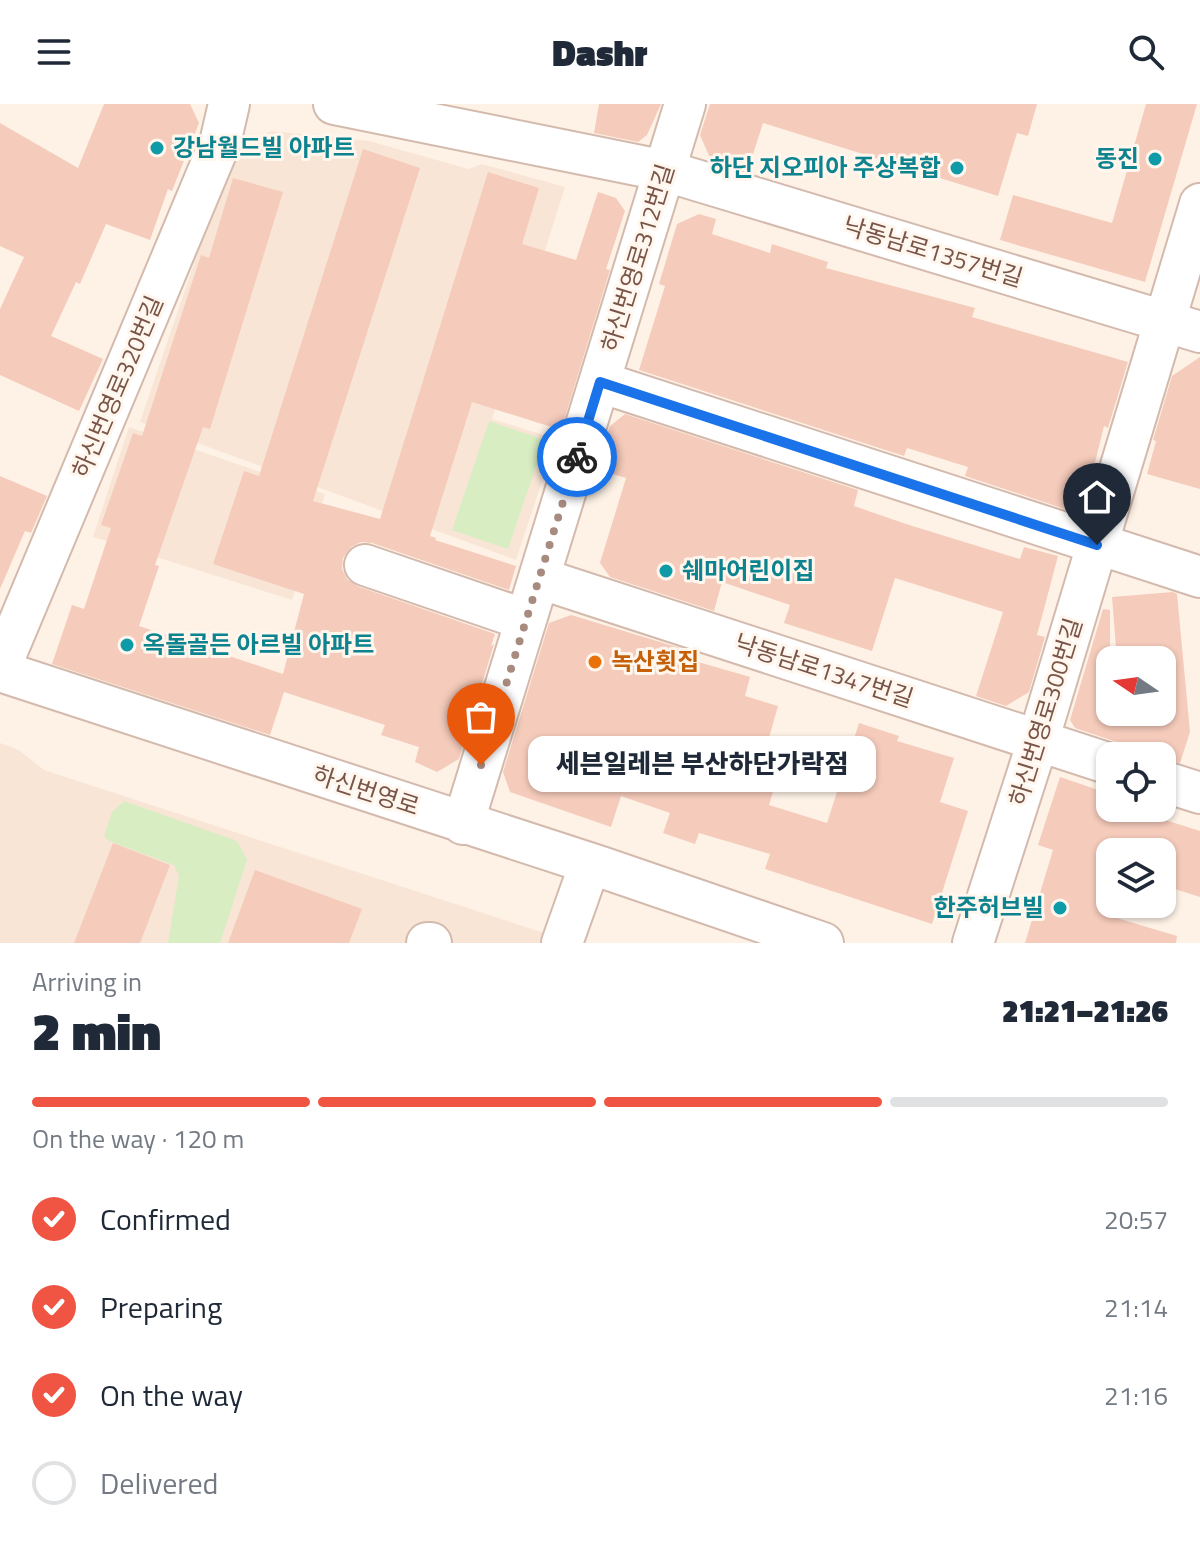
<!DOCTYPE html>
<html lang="en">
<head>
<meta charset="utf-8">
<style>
  body { margin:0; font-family:"Titillium Web","Noto Sans KR",sans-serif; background:#f2f2f3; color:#1f2937; height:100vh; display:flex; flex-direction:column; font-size:30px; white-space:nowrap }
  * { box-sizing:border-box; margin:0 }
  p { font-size:26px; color:#747a83 }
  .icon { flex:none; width:44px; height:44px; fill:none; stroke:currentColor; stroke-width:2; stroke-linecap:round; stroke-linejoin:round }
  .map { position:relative; height:839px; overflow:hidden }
  .sheet { display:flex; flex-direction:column; background:#fff; flex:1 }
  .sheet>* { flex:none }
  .needle { width:52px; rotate:283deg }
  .controls { position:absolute; left:1096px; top:542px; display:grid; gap:16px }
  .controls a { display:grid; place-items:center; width:80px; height:80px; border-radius:16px; background:#fff; box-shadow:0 2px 6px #0004; font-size:40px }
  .pin { position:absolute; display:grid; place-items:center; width:68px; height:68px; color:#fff; margin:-82px -34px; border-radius:50% 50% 50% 0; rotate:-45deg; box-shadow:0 0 8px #0007 }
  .pin .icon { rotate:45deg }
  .courier { position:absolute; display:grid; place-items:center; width:80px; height:80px; margin:-40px; border:6px solid #1a73e8; border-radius:50%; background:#fff; color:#222; box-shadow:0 2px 10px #0007 }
  .bubble { position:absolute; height:56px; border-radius:16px; background:#fff; box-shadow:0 2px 6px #0004; font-size:26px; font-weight:800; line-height:56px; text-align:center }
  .head em { font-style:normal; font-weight:800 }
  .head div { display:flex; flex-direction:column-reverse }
  .head { display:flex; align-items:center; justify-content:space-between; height:136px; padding:0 32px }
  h1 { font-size:52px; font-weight:800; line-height:60px }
  .bar { display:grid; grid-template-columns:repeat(4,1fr); gap:12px 8px; align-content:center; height:96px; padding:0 32px }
  .bar i { height:10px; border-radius:6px; background:#e0e1e3 }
  .bar .on { background:#f05442 }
  .bar p { grid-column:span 4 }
  ol { padding:0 32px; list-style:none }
  li { display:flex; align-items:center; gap:24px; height:88px }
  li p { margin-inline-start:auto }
  li .icon { padding:8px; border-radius:50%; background:#f05442; color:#fff; stroke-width:4 }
  li:last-child { color:#747a83 }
  li i { width:44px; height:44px; border:4px solid #e0e1e3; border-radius:50% }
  header { display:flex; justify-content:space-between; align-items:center; height:104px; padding:0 32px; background:#fff; font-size:36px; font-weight:800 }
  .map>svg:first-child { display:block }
  .residential { fill:#f8e5d6 }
  .green { fill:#d9edc3 }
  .building { fill:#f5cbbb }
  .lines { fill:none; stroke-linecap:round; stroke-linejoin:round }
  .minor-casing { stroke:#d3baad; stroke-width:44 }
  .minor { stroke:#fff; stroke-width:40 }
  .done { stroke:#a88b7f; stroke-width:8; stroke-dasharray:0 14.4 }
  .route { stroke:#1a73e8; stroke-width:10 }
  .culture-dot { fill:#0f9aa8; stroke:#fff6ed; stroke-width:3 }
  .food-dot { fill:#e8710a; stroke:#fff6ed; stroke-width:3 }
  .labels { text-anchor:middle; stroke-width:6; stroke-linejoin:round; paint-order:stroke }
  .culture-label { font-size:24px; font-weight:bold; fill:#0d838f; stroke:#fff6ed; text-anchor:start }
  .street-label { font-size:24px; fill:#795448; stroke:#fff6ed }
  .food-label { font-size:24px; font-weight:bold; fill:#c56008; stroke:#fff6ed; text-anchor:start }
</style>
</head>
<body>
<header><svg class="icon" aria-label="menu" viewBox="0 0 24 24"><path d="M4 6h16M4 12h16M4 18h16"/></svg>Dashr<svg class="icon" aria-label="search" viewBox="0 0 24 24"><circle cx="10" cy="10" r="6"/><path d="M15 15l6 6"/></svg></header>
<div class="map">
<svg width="1200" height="839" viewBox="0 0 1200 839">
  <rect width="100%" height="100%" fill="#fef2e6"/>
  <path class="residential" d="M 271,27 L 369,37 L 469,65 L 482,60 L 565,83 L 492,315 L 556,335 L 516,456 L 140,318 L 229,57 L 239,44 Z
    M 129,323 L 325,390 L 292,496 L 93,433 Z
    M 0,639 L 19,646 L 44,666 L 575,839 L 0,839 Z"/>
  <path class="green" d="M 489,317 L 545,336 L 508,445 L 452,426 Z
    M 124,697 L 237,737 L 247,756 L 220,839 L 168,839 L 179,772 L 174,761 L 109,737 L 104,732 L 112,708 Z"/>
  <path class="building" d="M 104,0 L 190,0 L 199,19 L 172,87 L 168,85 L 150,136 L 106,120 L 80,180 L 76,178 L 51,232 L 103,255 L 79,307 L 0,271 L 0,205 L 24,153 L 0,142 L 0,19 L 78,64 Z
    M 599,0 L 661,0 L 647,31 L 638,38 L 594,29 Z
    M 710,0 L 1037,0 L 1028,32 L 1017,29 L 998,92 L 763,19 L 748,66 L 710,54 L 700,31 Z
    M 1146,0 L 1197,0 L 1145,178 L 1000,136 L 1013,91 L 1112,119 Z
    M 363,45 L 420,64 L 313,397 L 380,415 L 488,68 L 539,84 L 522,140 L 576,156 L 598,88 L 616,94 L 625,107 L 606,165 L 610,166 L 561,326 L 472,298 L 430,432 L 436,434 L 435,436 L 516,462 L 509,486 L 372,439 L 361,438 L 351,443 L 343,454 L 342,465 L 347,475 L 357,482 L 495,530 L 491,542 L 494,540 L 459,655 L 437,668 L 415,658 L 419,643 L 381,631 L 385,621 L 284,588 L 270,631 L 52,560 L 72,501 L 84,505 L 111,424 L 101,421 L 133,329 L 142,332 L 201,151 L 209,154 L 233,74 L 283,88 L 210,325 L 203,323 L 155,461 L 159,462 L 139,522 L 283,570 L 304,490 L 213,460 L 244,367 L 259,372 Z
    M 699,110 L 716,115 L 712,130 L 770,149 L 772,140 L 828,158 L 826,164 L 975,204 L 972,213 L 1128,258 L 1108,324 L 1104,322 L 1084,403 L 1074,408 L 965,372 L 968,363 L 907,344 L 904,352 L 639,266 L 665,182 L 659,180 L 677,120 Z
    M 1200,253 L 1200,385 L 1147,370 L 1156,337 L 1153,336 L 1172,272 Z
    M 625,310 L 858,386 L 854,402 L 906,420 L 1020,455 L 1024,443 L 1058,452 L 1037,531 L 1045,533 L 1029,588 L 1006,602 L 976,592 L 1003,508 L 895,474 L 872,547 L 784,519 L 790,501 L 722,478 L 714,507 L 610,473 L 600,459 L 626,374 L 599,366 L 608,340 L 604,339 L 610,322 Z
    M 0,372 L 47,392 L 31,429 L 25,427 L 0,485 Z
    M 1173,488 L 1177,490 L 1190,628 L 1180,659 L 1162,655 L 1162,652 L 1144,652 L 1129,647 L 1117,638 L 1075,624 L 1070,616 L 1103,505 L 1110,506 L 1110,608 L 1162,608 L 1162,556 L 1117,556 L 1112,493 Z
    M 571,511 L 690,547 L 688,555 L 750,573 L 745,592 L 778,602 L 757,676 L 775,681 L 769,701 L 827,719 L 859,619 L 899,632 L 897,637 L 954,654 L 940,698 L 968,707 L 932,820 L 765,765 L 770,750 L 699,729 L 695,740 L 663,729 L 670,709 L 621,692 L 611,723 L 510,688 L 503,668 L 549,519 Z
    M 1060,673 L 1110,690 L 1110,704 L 1144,704 L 1146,710 L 1200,727 L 1200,793 L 1162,781 L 1162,748 L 1110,748 L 1110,812 L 1177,832 L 1176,839 L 1025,839 L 1053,746 L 1038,741 Z
    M 113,739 L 170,761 L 140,839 L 74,839 Z
    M 255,766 L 362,805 L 349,839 L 228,839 Z"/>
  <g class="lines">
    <g class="minor-casing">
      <path id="minor" d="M 334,0 L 666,67 L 1200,228
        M 600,278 L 1200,473
        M 365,461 L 526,516
        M 539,474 L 1110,660
        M 0,564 L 220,39 L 229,0
        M 0,567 L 601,763 L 823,839
        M 1162,677 L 1200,689
        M 463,720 L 685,0
        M 427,839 L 431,839
        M 562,839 L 590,760
        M 973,839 L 1038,637 L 1200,100"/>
    </g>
    <use href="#minor" class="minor"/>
  </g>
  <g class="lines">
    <path class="done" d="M 481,661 L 577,353"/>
    <path class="route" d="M 577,353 L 600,278 L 1097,441"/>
  </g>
  <g class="culture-dot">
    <circle cx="157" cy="44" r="8"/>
    <circle cx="1155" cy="55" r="8"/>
    <circle cx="957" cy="64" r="8"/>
    <circle cx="666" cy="467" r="8"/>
    <circle cx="127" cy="541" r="8"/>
    <circle cx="1060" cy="804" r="8"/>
  </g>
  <circle class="food-dot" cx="595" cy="558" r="8"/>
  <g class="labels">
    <g class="culture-label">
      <text x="173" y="52">강남월드빌 아파트</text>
      <text x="1139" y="63" text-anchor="end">동진</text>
      <text x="941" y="72" text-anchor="end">하단 지오피아 주상복합</text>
      <text x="682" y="475">쉐마어린이집</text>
      <text x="143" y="549">옥돌골든 아르빌 아파트</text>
      <text x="1044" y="812" text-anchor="end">한주허브빌</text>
    </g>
    <g class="street-label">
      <text transform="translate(933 148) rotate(17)" y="8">낙동남로1357번길</text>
      <text transform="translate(638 154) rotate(-73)" y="8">하신번영로312번길</text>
      <text transform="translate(118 283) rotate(-67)" y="8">하신번영로320번길</text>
      <text transform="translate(824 567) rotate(18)" y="8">낙동남로1347번길</text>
      <text transform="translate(1046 608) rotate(-73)" y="8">하신번영로300번길</text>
      <text transform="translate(366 687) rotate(18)" y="8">하신번영로</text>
    </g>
    <g class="food-label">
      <text x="611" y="566">녹산횟집</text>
    </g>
  </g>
</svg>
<div class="controls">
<a><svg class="needle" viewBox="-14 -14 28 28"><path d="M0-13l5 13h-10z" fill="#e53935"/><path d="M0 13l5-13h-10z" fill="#747a83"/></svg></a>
<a><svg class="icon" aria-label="locate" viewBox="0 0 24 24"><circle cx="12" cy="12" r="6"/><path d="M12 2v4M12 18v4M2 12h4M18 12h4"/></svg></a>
<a><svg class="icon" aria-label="layers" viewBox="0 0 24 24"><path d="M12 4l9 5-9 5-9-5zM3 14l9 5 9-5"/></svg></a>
</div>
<div class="pin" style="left:481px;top:661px;background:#ea580c"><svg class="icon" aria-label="bag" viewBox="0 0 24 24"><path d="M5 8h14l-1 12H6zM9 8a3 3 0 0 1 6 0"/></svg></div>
<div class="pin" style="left:1097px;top:441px;background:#1f2937"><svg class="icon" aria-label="home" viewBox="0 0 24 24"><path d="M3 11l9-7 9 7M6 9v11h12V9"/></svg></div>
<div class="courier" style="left:577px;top:353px"><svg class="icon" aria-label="bike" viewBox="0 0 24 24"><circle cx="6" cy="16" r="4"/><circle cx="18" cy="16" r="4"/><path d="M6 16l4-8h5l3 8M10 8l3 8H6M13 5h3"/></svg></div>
<div class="bubble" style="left:528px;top:632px;width:348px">세븐일레븐 부산하단가락점</div>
</div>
<section class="sheet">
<div class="head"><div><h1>2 min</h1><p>Arriving in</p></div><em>21:21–21:26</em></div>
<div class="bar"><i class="on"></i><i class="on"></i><i class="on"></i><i></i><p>On the way · 120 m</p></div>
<ol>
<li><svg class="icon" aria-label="check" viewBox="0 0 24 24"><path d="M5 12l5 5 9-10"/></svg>Confirmed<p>20:57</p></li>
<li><svg class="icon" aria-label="check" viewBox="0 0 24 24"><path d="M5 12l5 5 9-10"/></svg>Preparing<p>21:14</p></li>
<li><svg class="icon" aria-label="check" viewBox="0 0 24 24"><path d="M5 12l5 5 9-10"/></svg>On the way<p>21:16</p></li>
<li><i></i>Delivered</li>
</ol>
</section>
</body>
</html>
